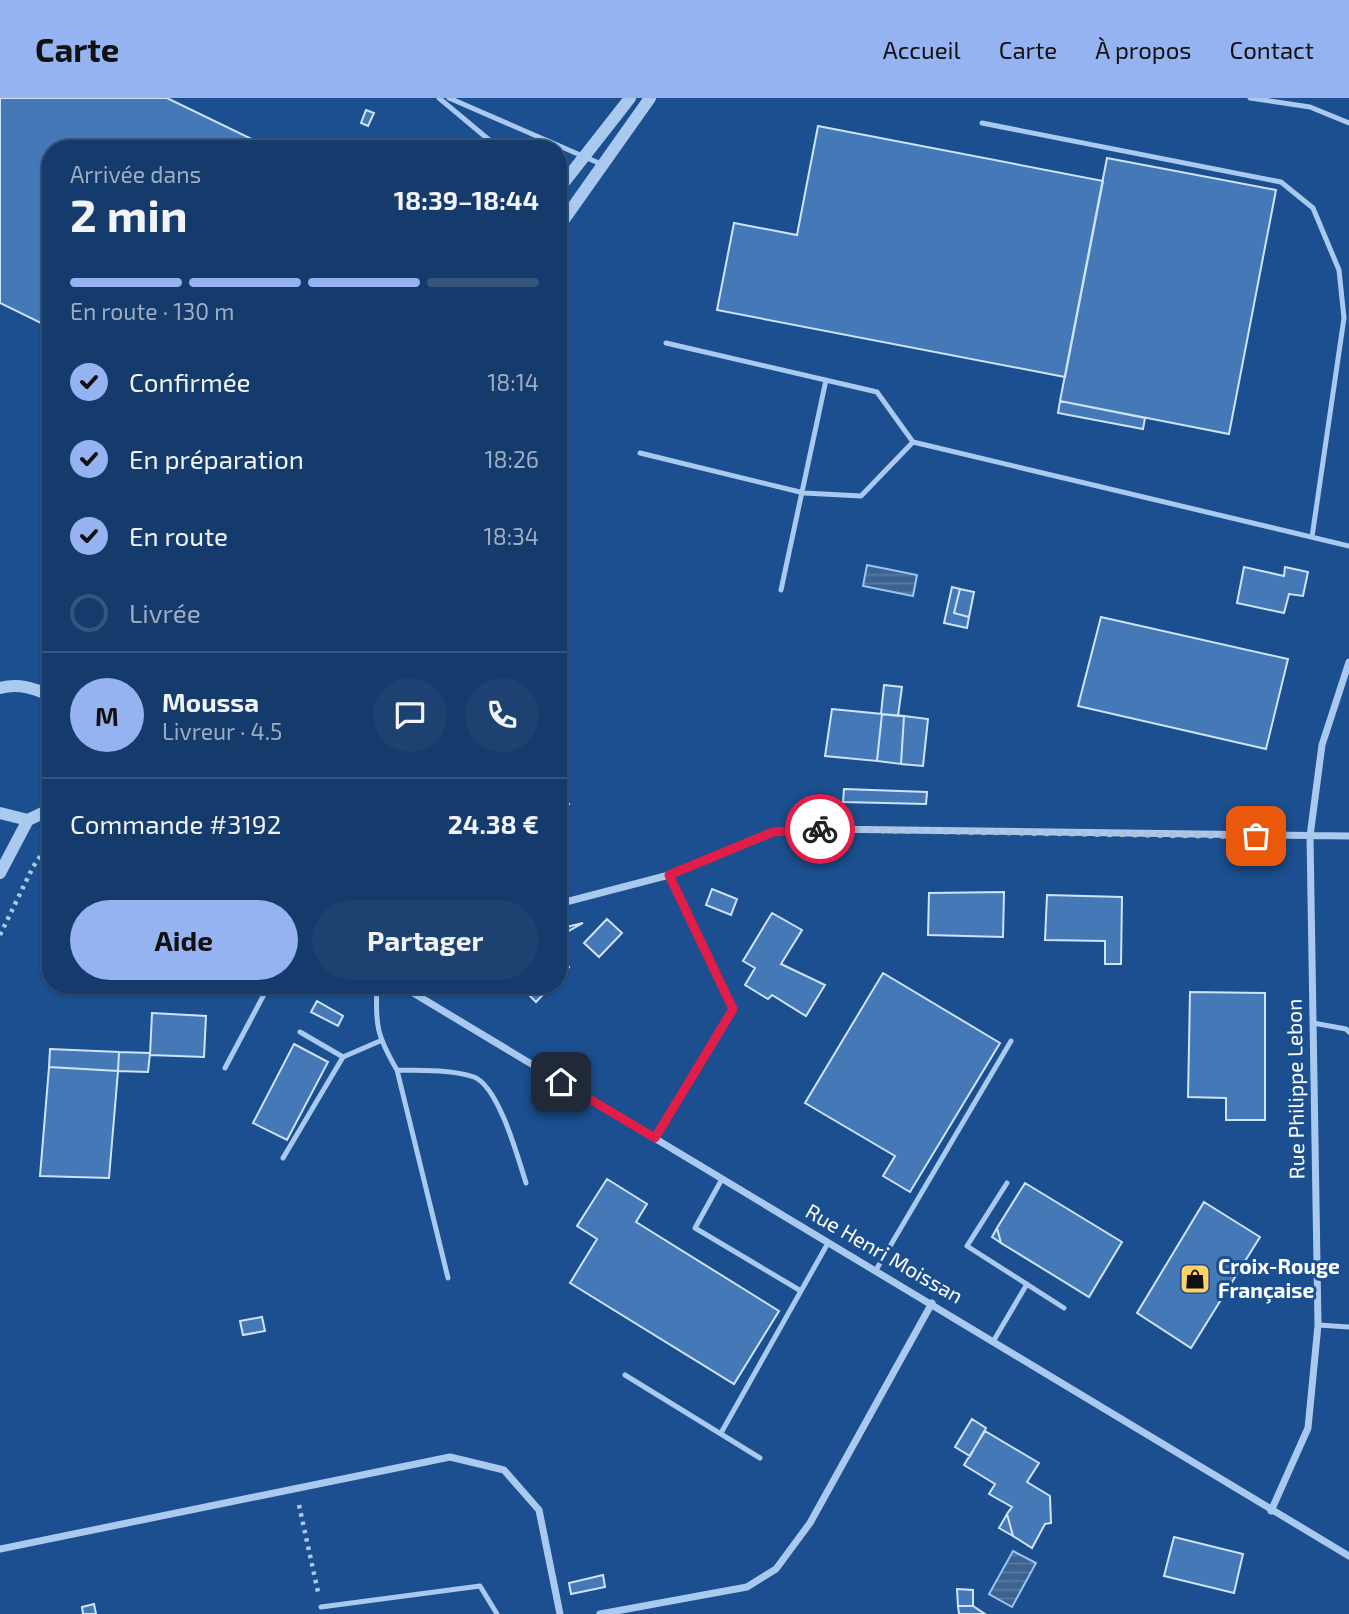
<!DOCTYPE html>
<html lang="fr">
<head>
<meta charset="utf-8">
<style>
  body { margin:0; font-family:"Exo 2",sans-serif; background:#1d4271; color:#f1f3f6; height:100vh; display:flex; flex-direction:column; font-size:26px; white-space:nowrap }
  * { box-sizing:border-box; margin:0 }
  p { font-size:23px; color:#9dadc1 }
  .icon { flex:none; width:38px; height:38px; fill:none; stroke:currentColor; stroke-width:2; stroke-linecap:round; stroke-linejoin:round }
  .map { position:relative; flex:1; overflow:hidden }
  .details { position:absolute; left:42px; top:42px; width:525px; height:854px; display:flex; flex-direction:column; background:#143b6b; border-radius:28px; box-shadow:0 2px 5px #0004,0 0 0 2px #33557e }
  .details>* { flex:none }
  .pin { position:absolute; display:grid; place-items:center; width:60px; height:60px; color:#fff; margin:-30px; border-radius:14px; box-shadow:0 4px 10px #0006 }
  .courier { position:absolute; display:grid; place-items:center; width:70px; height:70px; margin:-35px; border:5px solid #e11d48; border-radius:50%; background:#fff; color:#222; box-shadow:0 2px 9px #0007 }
  .headline em { font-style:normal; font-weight:700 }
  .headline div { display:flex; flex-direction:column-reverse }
  .headline { display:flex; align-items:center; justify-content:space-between; height:119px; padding:0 28px }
  h1 { font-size:46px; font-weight:700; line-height:52px }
  .bar { display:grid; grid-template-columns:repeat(4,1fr); gap:10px 7px; align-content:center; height:84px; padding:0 28px }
  .bar i { height:9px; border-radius:5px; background:#33557e }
  .bar .selected { background:#95b2f1 }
  .bar p { grid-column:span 4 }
  .line { display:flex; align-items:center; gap:18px; padding:0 28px; border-top:2px solid #33557e }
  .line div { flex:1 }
  .round { display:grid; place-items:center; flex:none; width:74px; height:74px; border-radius:37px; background:#1d4271 }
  ol { padding:0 28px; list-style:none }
  li { display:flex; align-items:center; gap:21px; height:77px }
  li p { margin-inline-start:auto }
  li .icon { padding:7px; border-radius:50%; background:#95b2f1; color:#111; stroke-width:4 }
  li:last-child { color:#9dadc1 }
  li i { width:38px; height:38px; border:4px solid #33557e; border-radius:50% }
  .action { display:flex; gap:14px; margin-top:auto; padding:14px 28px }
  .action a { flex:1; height:80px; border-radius:42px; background:#95b2f1; color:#111; font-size:28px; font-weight:700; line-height:80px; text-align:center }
  .action a+a { background:#1d4271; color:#f1f3f6 }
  header { display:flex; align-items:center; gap:42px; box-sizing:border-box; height:98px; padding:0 35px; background:#95b2f1; color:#111 }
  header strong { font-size:33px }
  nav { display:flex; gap:38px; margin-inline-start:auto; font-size:24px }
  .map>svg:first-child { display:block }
  .water { fill:url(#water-rules); stroke:#9cc4f0; stroke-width:2 }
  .building { fill:#4478b7; stroke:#cfe3fa; stroke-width:2 }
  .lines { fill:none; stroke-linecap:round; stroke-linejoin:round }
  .path { stroke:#a9c9ee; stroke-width:4.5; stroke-dasharray:3.5 5; stroke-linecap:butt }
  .service { stroke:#a9c9ee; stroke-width:5 }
  .minor { stroke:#a9c9ee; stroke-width:7 }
  .tertiary { stroke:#a9c9ee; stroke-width:12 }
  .done { stroke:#afc1d8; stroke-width:7; stroke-dasharray:0 12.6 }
  .route { stroke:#e11d48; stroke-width:9 }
  .labels { text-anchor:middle; stroke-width:6; stroke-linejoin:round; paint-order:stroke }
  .street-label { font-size:21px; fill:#fff; stroke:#1b4f8f }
  .poi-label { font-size:21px; font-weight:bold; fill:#fff; stroke:#1b4f8f; text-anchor:start }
</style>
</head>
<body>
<header>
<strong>Carte</strong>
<nav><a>Accueil</a><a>Carte</a><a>À propos</a><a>Contact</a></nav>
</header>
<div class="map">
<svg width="1349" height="1516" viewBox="0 0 1349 1516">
  <defs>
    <pattern id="water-rules" width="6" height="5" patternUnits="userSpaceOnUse" patternTransform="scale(1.75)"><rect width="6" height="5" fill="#3c6290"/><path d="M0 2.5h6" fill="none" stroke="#597aa1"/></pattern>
  </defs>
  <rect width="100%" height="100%" fill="#1b4f8f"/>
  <path class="water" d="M 867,467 L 917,477 L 913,498 L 863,488 Z
    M 1013,1453 L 1036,1465 L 1012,1509 L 989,1496 Z"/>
  <path class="building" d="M 0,0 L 167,0 L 272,51 L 51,51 L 51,230 L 0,205 Z
    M 366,12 L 374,15 L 368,28 L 361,25 Z
    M 818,28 L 1103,83 L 1065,279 L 717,212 L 734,125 L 797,137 Z
    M 1107,60 L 1276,92 L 1229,336 L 1060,303 Z
    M 1060,303 L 1145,320 L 1143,331 L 1058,315 Z
    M 1244,469 L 1284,478 L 1285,469 L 1308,474 L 1303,498 L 1289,496 L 1284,515 L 1237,505 Z
    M 952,489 L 960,491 L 954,515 L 969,519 L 967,530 L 944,525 Z
    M 960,491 L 974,494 L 969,519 L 954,515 Z
    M 1101,519 L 1288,561 L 1266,651 L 1078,608 Z
    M 884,587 L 902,589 L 898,618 L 881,616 Z
    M 832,611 L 882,616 L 877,663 L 825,658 Z
    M 882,616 L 904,618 L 901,666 L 877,663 Z
    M 904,618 L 928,621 L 923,668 L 901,666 Z
    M 844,691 L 927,694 L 926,706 L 843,704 Z
    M 558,699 L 569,706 L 558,723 Z
    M 712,791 L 737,801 L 731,817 L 706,807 Z
    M 1004,794 L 1003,839 L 928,837 L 929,795 Z
    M 1047,797 L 1122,799 L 1121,866 L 1105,866 L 1105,843 L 1045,842 Z
    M 772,815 L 802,832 L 781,866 L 825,887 L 806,918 L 772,897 L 768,901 L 745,887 L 755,870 L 743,863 Z
    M 607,821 L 622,835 L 599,859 L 584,845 Z
    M 583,825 L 558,839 L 558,831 Z
    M 558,858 L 569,869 L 558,880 Z
    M 883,875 L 1000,945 L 910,1094 L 883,1078 L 895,1058 L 805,1005 Z
    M 519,887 L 552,887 L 536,904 Z
    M 1190,894 L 1265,895 L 1265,1022 L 1226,1022 L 1226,1000 L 1188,999 Z
    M 317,903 L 343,918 L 338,928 L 311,914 Z
    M 152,915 L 206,918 L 204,959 L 150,957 Z
    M 294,946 L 328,964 L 287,1042 L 253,1025 Z
    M 50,951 L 119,954 L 118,973 L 49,969 Z
    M 119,954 L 150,955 L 148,974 L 118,973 Z
    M 49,969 L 118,973 L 109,1080 L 40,1078 Z
    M 607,1081 L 647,1106 L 636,1124 L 779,1213 L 734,1286 L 570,1185 L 597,1141 L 577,1128 Z
    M 1025,1085 L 1122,1144 L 1089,1199 L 1001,1145 L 997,1130 Z
    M 1204,1104 L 1260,1139 L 1191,1250 L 1137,1215 Z
    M 997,1130 L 1001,1145 L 992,1139 Z
    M 262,1219 L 265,1233 L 243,1237 L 240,1223 Z
    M 972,1321 L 986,1330 L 970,1358 L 955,1349 Z
    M 985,1333 L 1039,1365 L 1027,1384 L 1050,1398 L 1051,1425 L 1045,1426 L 1032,1450 L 1013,1438 L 1007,1416 L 1012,1409 L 989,1396 L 995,1386 L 964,1367 Z
    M 1007,1416 L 1013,1438 L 999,1430 Z
    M 1174,1439 L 1243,1456 L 1234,1495 L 1164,1478 Z
    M 603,1477 L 605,1489 L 571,1496 L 569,1485 Z
    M 957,1491 L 973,1492 L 973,1508 L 958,1508 Z
    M 94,1506 L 96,1516 L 83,1516 L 82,1509 Z
    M 958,1508 L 973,1508 L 985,1516 L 959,1516 Z"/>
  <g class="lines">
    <path class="path" d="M 0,837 L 33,769 L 51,742
      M 299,1407 L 318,1494"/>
    <path class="service" d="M 439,0 L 500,51
      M 449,0 L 601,66
      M 1250,0 L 1310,9 L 1349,25
      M 982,25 L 1281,84 L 1313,110 L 1339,172 L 1344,220 L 1312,439
      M 558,100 L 572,111
      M 666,245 L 877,294 L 913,344 L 1349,448
      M 640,355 L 804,395 L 861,398 L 913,344
      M 781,492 L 826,282
      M 377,887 C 375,927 377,938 397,972 L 448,1180
      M 1313,925 L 1346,931 L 1349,934
      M 300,934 L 343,959
      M 225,970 L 269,887
      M 397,972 C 422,973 450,971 474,979 C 499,989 518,1060 526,1085
      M 655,1040 L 733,911 L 669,777
      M 283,1060 L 343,959 L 380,943
      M 722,1081 L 695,1130 L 801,1193
      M 1007,1085 L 967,1148 L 1064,1210
      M 876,1172 L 1011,943
      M 1318,1227 L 1349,1229
      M 994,1242 L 1027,1186
      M 625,1277 L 760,1360
      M 721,1335 L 828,1145
      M 321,1509 L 480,1488 L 497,1516"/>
    <path class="minor" d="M 558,806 L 669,777 L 773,734 L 823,731 L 1349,738
      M 400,887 L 1349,1458
      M 1271,1413 L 1308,1330 L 1318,1227 L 1310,738 L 1322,647 L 1349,564
      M 0,1451 L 450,1359 L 504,1372 L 539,1412 L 560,1516
      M 600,1516 L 747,1489 L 776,1471 L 810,1425 L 932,1205"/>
    <path class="tertiary" d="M 558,92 L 630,0
      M 558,130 L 650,0
      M 0,590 C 18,585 34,590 51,598
      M 0,715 L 28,722
      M 0,775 L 28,722 L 51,711"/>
  </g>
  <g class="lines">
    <path class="done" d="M 820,731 L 1256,738"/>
    <path class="route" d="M 561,984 L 655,1040 L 733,911 L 669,777 L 773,734 L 820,731"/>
  </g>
  <defs>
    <g id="shop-square" transform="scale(1.575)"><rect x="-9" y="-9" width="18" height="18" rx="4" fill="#ffd166" stroke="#1b4f8f"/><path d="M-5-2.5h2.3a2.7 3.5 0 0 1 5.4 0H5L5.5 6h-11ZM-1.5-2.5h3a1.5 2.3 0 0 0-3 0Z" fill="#111"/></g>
  </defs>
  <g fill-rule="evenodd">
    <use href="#shop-square" x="1195" y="1181"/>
  </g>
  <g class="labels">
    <g class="street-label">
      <text transform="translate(1296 991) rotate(-91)" y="7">Rue Philippe Lebon</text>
      <text transform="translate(884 1156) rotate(30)" y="7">Rue Henri Moissan</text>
    </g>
    <g class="poi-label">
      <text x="1218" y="1176">Croix-Rouge<tspan x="1218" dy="24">Française</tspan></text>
    </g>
  </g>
</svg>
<div class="pin" style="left:1256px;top:738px;background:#ea580c"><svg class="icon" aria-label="bag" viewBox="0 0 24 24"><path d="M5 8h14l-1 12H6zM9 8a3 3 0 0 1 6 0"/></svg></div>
<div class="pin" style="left:561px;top:984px;background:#1f2937"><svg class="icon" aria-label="home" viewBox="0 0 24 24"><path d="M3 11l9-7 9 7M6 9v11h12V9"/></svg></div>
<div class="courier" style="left:820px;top:731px"><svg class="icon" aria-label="bike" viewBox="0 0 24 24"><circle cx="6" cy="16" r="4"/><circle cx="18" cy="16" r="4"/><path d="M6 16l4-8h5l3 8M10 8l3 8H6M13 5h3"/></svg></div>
<section class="details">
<div class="headline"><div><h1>2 min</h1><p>Arrivée dans</p></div><em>18:39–18:44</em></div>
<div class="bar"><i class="selected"></i><i class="selected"></i><i class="selected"></i><i></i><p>En route · 130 m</p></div>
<ol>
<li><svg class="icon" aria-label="check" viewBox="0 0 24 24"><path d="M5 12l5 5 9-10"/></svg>Confirmée<p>18:14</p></li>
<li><svg class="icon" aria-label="check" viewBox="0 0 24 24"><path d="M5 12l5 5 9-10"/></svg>En préparation<p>18:26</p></li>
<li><svg class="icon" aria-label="check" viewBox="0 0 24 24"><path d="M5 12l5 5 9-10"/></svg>En route<p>18:34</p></li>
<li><i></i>Livrée</li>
</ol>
<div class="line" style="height:126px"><b class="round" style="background:#95b2f1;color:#111">M</b><div><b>Moussa</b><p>Livreur · 4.5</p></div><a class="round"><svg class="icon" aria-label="chat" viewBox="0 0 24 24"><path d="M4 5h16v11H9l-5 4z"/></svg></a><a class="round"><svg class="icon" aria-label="phone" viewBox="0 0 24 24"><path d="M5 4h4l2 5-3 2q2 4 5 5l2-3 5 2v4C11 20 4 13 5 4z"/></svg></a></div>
<div class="line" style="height:91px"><div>Commande #3192</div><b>24.38 €</b></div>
<div class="action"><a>Aide</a><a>Partager</a></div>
</section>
</div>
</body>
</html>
